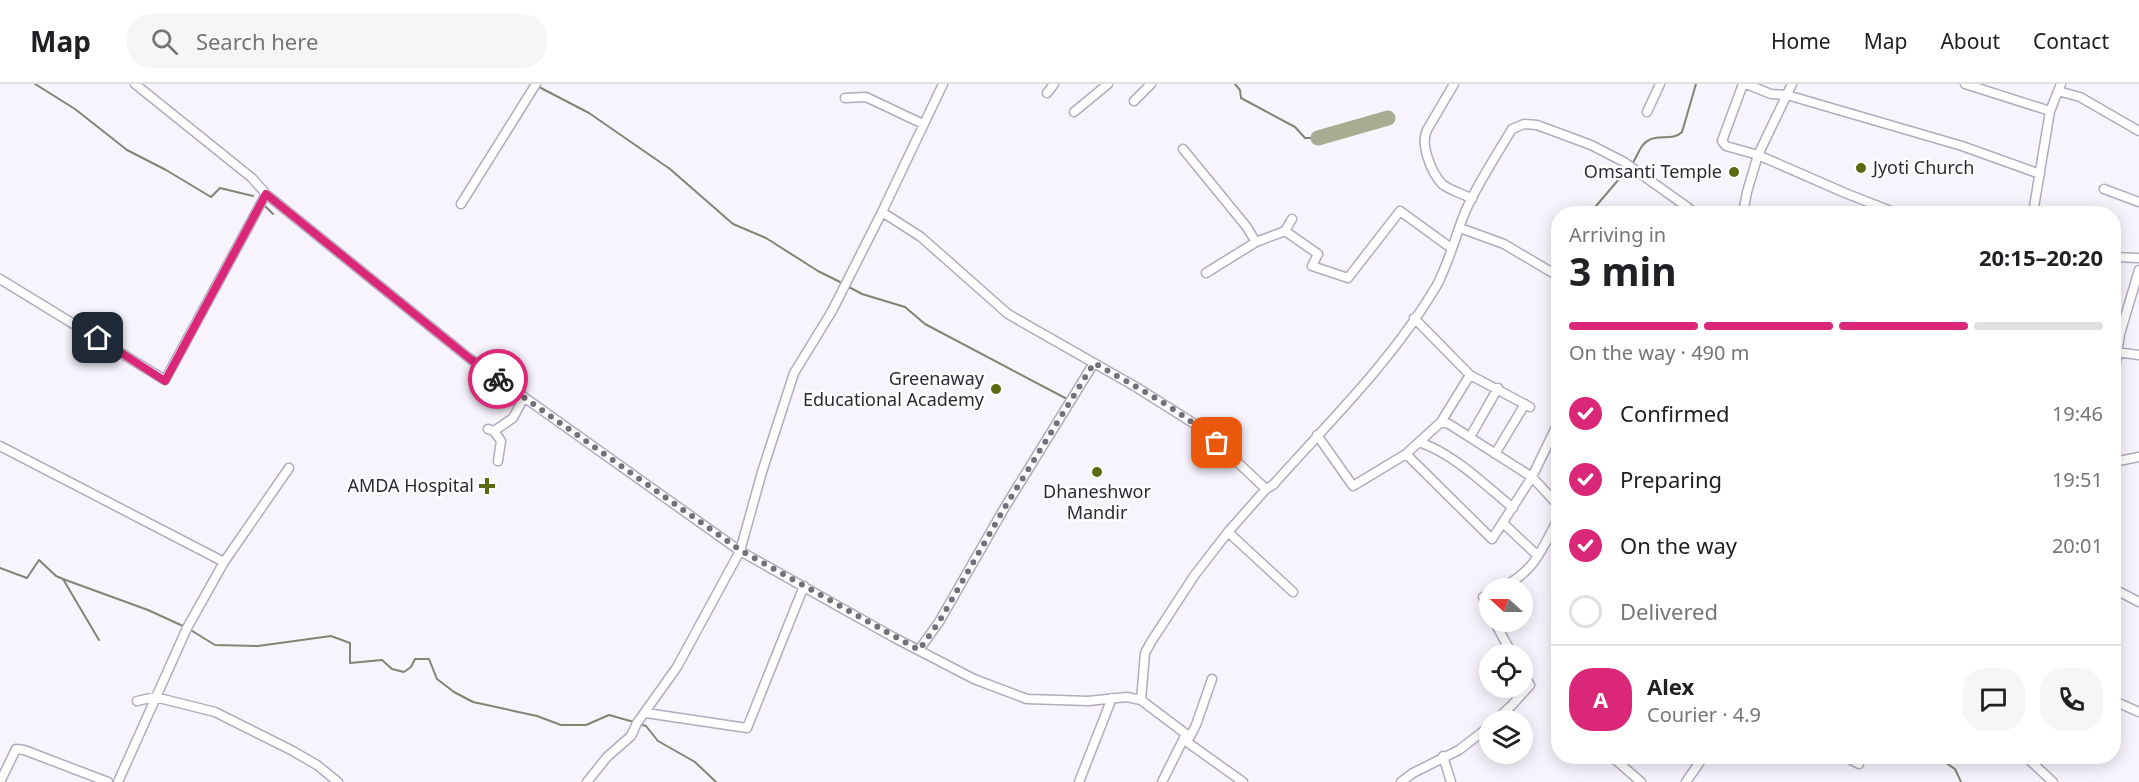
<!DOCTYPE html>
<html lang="en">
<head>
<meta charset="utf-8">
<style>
  body { margin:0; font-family:"Noto Sans",sans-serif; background:#f6f6f6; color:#202124; height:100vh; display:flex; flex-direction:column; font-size:22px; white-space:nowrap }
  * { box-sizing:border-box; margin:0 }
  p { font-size:20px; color:#757577 }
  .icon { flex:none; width:33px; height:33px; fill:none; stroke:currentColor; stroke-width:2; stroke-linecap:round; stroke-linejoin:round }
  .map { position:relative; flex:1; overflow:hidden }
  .side { position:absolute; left:1551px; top:122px; width:570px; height:558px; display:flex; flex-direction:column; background:#fff; border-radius:24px; box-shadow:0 3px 15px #0003 }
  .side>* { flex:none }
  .needle { width:39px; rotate:291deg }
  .controls { position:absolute; left:1479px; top:494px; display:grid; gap:12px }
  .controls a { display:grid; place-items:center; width:54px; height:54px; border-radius:50%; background:#fff; box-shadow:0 3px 15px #0003; font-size:30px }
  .pin { position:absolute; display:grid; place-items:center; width:51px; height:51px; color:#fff; margin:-26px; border-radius:12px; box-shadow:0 3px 9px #0006 }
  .courier { position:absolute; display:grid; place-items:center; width:60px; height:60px; margin:-30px; border:4px solid #db2777; border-radius:50%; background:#fff; color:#222; box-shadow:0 2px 8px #0007 }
  .headline em { font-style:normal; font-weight:700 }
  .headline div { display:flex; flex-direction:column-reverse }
  .headline { display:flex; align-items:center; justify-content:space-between; height:102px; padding:0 18px }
  h1 { font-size:39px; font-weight:700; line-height:45px }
  .bar { display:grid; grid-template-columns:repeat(4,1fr); gap:9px 6px; align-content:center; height:72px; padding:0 18px }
  .bar i { height:8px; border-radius:4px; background:#e0e0e0 }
  .bar .on { background:#db2777 }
  .bar p { grid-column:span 4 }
  .line { display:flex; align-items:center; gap:15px; padding:0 18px; border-top:2px solid #e0e0e0 }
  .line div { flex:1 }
  .round { display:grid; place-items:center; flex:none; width:63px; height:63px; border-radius:24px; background:#f6f6f6 }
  ol { padding:0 18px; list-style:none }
  li { display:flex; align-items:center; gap:18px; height:66px }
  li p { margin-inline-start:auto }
  li .icon { padding:6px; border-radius:50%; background:#db2777; color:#fff; stroke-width:4 }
  li:last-child { color:#757577 }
  li i { width:33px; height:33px; border:3px solid #e0e0e0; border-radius:50% }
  header { display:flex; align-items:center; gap:36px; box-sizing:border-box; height:84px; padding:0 30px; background:#fff; border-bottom:2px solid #e0e0e0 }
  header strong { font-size:28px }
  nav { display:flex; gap:33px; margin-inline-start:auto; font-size:21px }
  .search { width:420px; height:54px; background:#f6f6f6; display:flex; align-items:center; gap:15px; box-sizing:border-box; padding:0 21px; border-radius:24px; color:#757577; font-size:22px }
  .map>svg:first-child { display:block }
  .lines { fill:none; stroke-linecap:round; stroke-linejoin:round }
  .stream { stroke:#828574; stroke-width:2 }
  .river { stroke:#a6ad90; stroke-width:15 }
  .minor-casing { stroke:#b2aabf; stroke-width:11 }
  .minor { stroke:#fff; stroke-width:8 }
  .done { stroke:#747079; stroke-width:6; stroke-dasharray:0 10.8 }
  .route { stroke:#db2777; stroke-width:8 }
  .poi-dot { fill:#5b6911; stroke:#fff; stroke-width:2 }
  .labels { text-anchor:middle; stroke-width:4.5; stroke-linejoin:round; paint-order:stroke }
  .poi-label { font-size:18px; fill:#2d2932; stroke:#fff; text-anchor:end }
</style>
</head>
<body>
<header>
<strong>Map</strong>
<div class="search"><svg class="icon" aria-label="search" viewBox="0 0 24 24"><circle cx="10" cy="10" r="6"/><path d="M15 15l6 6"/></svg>Search here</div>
<nav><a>Home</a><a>Map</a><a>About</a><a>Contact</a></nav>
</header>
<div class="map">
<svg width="2139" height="698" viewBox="0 0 2139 698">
  <rect width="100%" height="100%" fill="#f8f4fd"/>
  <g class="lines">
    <path class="stream" d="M 35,0 L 75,25 L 127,66 L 166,86 L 211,113 L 220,104 L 253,112
      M 1235,0 L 1240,6 L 1241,14 L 1295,43 L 1305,54 L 1318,54
      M 539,3 L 589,29 L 670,85 L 733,140 L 766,154 L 818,187 L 842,199
      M 1631,81 C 1638,73 1639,61 1649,56 C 1659,50 1673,57 1682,48 L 1696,0
      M 264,121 L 273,130
      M 1590,129 L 1625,88
      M 847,202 L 862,210 L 905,223 L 925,240 L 1067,315
      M 0,484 L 27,494 L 39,476 L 56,492 L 63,495 L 99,556
      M 63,495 L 148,526 L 183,542
      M 189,545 L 215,561 L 258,562 L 331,552 L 350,559 L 350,579 L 382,576 L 392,585 L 404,588 L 411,583 L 415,575 L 429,575 L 437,595 L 454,608 L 473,618 L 537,632 L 561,641 L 586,641 L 609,631 L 634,638
      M 639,640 L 646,642 L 658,657 L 695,678 L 716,698
      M 1936,672 L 1955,685 L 1961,698"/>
    <path class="river" d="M 1318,54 L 1388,34"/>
    <g class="minor-casing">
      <path id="minor" d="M 135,0 L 252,94 L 266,110 L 469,274 L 740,467 L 893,553 L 974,595 L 1027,615 L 1088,617 L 1127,613 L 1141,616 L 1186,650 L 1187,658 L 1243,698
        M 1454,0 L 1427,46 C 1420,60 1431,88 1442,100 C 1449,106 1464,110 1472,115
        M 1746,0 L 1771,10 L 1787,11 L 1962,62 L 2040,90
        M 1792,0 L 1758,71 L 1845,109 L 1896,129
        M 1965,0 L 2050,27
        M 2058,7 L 2080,13 L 2139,47
        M 1047,9 L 1054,0
        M 845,14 L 866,13 L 923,40
        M 1134,17 L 1151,0
        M 1074,28 L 1108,0
        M 1647,28 L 1660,0
        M 1183,65 L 1246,142 L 1256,158
        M 2104,105 L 2139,118
        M 461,120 L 536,0
        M 882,128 L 921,153 L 1008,230 L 1136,303 L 1201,344 L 1266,405
        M 1743,129 L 1747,108 L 1758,71 L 1726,62 L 1722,57 L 1743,0
        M 2033,129 L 2050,27 L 2061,0
        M 1292,135 L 1285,147 L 1318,170 L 1312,182 L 1348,194 L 1400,127 L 1451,164
        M 1460,144 L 1504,160 L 1558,192
        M 2114,173 L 2139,174
        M 1206,189 L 1256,158 L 1285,147
        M 0,195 L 165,296 L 266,110
        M 1414,234 L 1470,291 L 1530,323
        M 2116,268 L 2139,271
        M 2114,293 L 2120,250 L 2139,186
        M 1441,338 L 1470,291
        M 488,345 L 494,347 L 513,334 L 524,313
        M 494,347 L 501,357 L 498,377
        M 1317,351 L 1353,402 L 1406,370 L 1492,455 L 1532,393 L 1558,339
        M 1470,353 L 1498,304
        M 1419,358 C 1454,370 1484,400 1513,424
        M 0,362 L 224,478 L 289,384
        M 1406,370 L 1441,338 L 1449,340 L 1532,393 L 1558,421
        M 1495,370 L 1525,320
        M 2114,378 L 2139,373
        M 1503,439 L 1538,472
        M 1228,448 L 1293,508
        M 1501,504 C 1535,487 1541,467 1558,435
        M 2114,505 L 2139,518
        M 1490,510 L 1483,513 L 1490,527
        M 1494,537 L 1512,570
        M 919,566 L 939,538 L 1005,423 L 1094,279
        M 1141,616 L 1145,569 L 1151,558 L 1194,492 L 1228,448 L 1266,405 L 1273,401 C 1330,337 1393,276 1437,201 C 1448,180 1455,155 1463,133 C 1474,105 1496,72 1512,45 L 1524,40 L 1537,41 L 1591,61 L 1624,78 L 1690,125
        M 137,617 L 155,613 L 215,628 L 291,666 L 317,681 L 338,698
        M 2114,617 L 2139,628
        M 646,629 L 747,644 L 804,502
        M 1496,636 L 1512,621 L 1530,601 L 1522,588
        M 1187,658 L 1196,641 L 1212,595
        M 1443,672 L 1451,698
        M 1611,672 L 1641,698
        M 1843,672 L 1859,680
        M 2025,672 L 2053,698
        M 0,698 L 16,665 L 24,666 L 108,698
        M 118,698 L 187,544 L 224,478
        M 587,698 L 607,673 L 631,652 L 637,639 L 677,583 L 740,467 L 762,388 L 794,289 L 832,227 L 882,128 L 943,0
        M 1079,698 L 1112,614
        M 1162,698 L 1186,650
        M 1401,698 L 1413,689 L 1459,666 L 1490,642
        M 1686,698 L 1704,672"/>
    </g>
    <use href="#minor" class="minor"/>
  </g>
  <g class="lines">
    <path class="done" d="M 498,295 L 740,466 L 919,566 L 939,538 L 1005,423 L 1094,279 C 1136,303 1182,326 1217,359"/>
    <path class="route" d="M 98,254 L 165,297 L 266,110 L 469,274 L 498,295"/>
  </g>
  <g class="poi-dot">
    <circle cx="1861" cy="84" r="6"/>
    <circle cx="1734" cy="88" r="6"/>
    <circle cx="996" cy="305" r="6"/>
    <circle cx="1097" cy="388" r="6"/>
    <path d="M484 393h6v6h6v6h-6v6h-6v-6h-6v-6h6z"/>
  </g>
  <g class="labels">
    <g class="poi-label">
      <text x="1873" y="90" text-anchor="start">Jyoti Church</text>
      <text x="1722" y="94">Omsanti Temple</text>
      <text x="984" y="301">Greenaway<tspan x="984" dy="21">Educational Academy</tspan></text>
      <text x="474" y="408">AMDA Hospital</text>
      <text x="1097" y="414" text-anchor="middle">Dhaneshwor<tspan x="1097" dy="21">Mandir</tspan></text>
    </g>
  </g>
</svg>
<div class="controls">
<a><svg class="needle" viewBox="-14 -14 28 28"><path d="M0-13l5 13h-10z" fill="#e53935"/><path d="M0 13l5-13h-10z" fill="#757577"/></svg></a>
<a><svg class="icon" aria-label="locate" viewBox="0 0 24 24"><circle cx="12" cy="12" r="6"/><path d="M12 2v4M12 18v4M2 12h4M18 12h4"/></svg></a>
<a><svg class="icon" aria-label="layers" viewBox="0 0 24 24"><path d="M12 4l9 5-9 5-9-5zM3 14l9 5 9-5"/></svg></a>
</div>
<div class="pin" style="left:1217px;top:359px;background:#ea580c"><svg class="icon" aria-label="bag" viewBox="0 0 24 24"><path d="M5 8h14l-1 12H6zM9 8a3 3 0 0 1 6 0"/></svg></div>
<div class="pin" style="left:98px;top:254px;background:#1f2937"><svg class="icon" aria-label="home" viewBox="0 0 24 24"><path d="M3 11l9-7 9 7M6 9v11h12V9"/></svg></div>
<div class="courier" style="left:498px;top:295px"><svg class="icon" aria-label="bike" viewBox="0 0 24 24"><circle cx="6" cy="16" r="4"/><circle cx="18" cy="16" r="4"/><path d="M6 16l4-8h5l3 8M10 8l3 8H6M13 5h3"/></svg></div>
<section class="side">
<div class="headline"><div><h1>3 min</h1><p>Arriving in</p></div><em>20:15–20:20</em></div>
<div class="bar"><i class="on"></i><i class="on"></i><i class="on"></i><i></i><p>On the way · 490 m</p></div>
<ol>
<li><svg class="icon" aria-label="check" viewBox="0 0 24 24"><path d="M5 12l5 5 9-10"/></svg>Confirmed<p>19:46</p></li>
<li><svg class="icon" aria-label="check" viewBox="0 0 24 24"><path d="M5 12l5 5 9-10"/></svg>Preparing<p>19:51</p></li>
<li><svg class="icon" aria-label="check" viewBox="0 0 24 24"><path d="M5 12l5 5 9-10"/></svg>On the way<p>20:01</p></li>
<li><i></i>Delivered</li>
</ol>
<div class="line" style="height:108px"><b class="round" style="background:#db2777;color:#fff">A</b><div><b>Alex</b><p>Courier · 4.9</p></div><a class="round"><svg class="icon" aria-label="chat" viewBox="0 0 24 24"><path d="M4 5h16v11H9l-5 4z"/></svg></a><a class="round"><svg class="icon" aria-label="phone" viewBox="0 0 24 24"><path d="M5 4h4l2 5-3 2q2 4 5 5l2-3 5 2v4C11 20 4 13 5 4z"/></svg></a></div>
</section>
</div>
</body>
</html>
